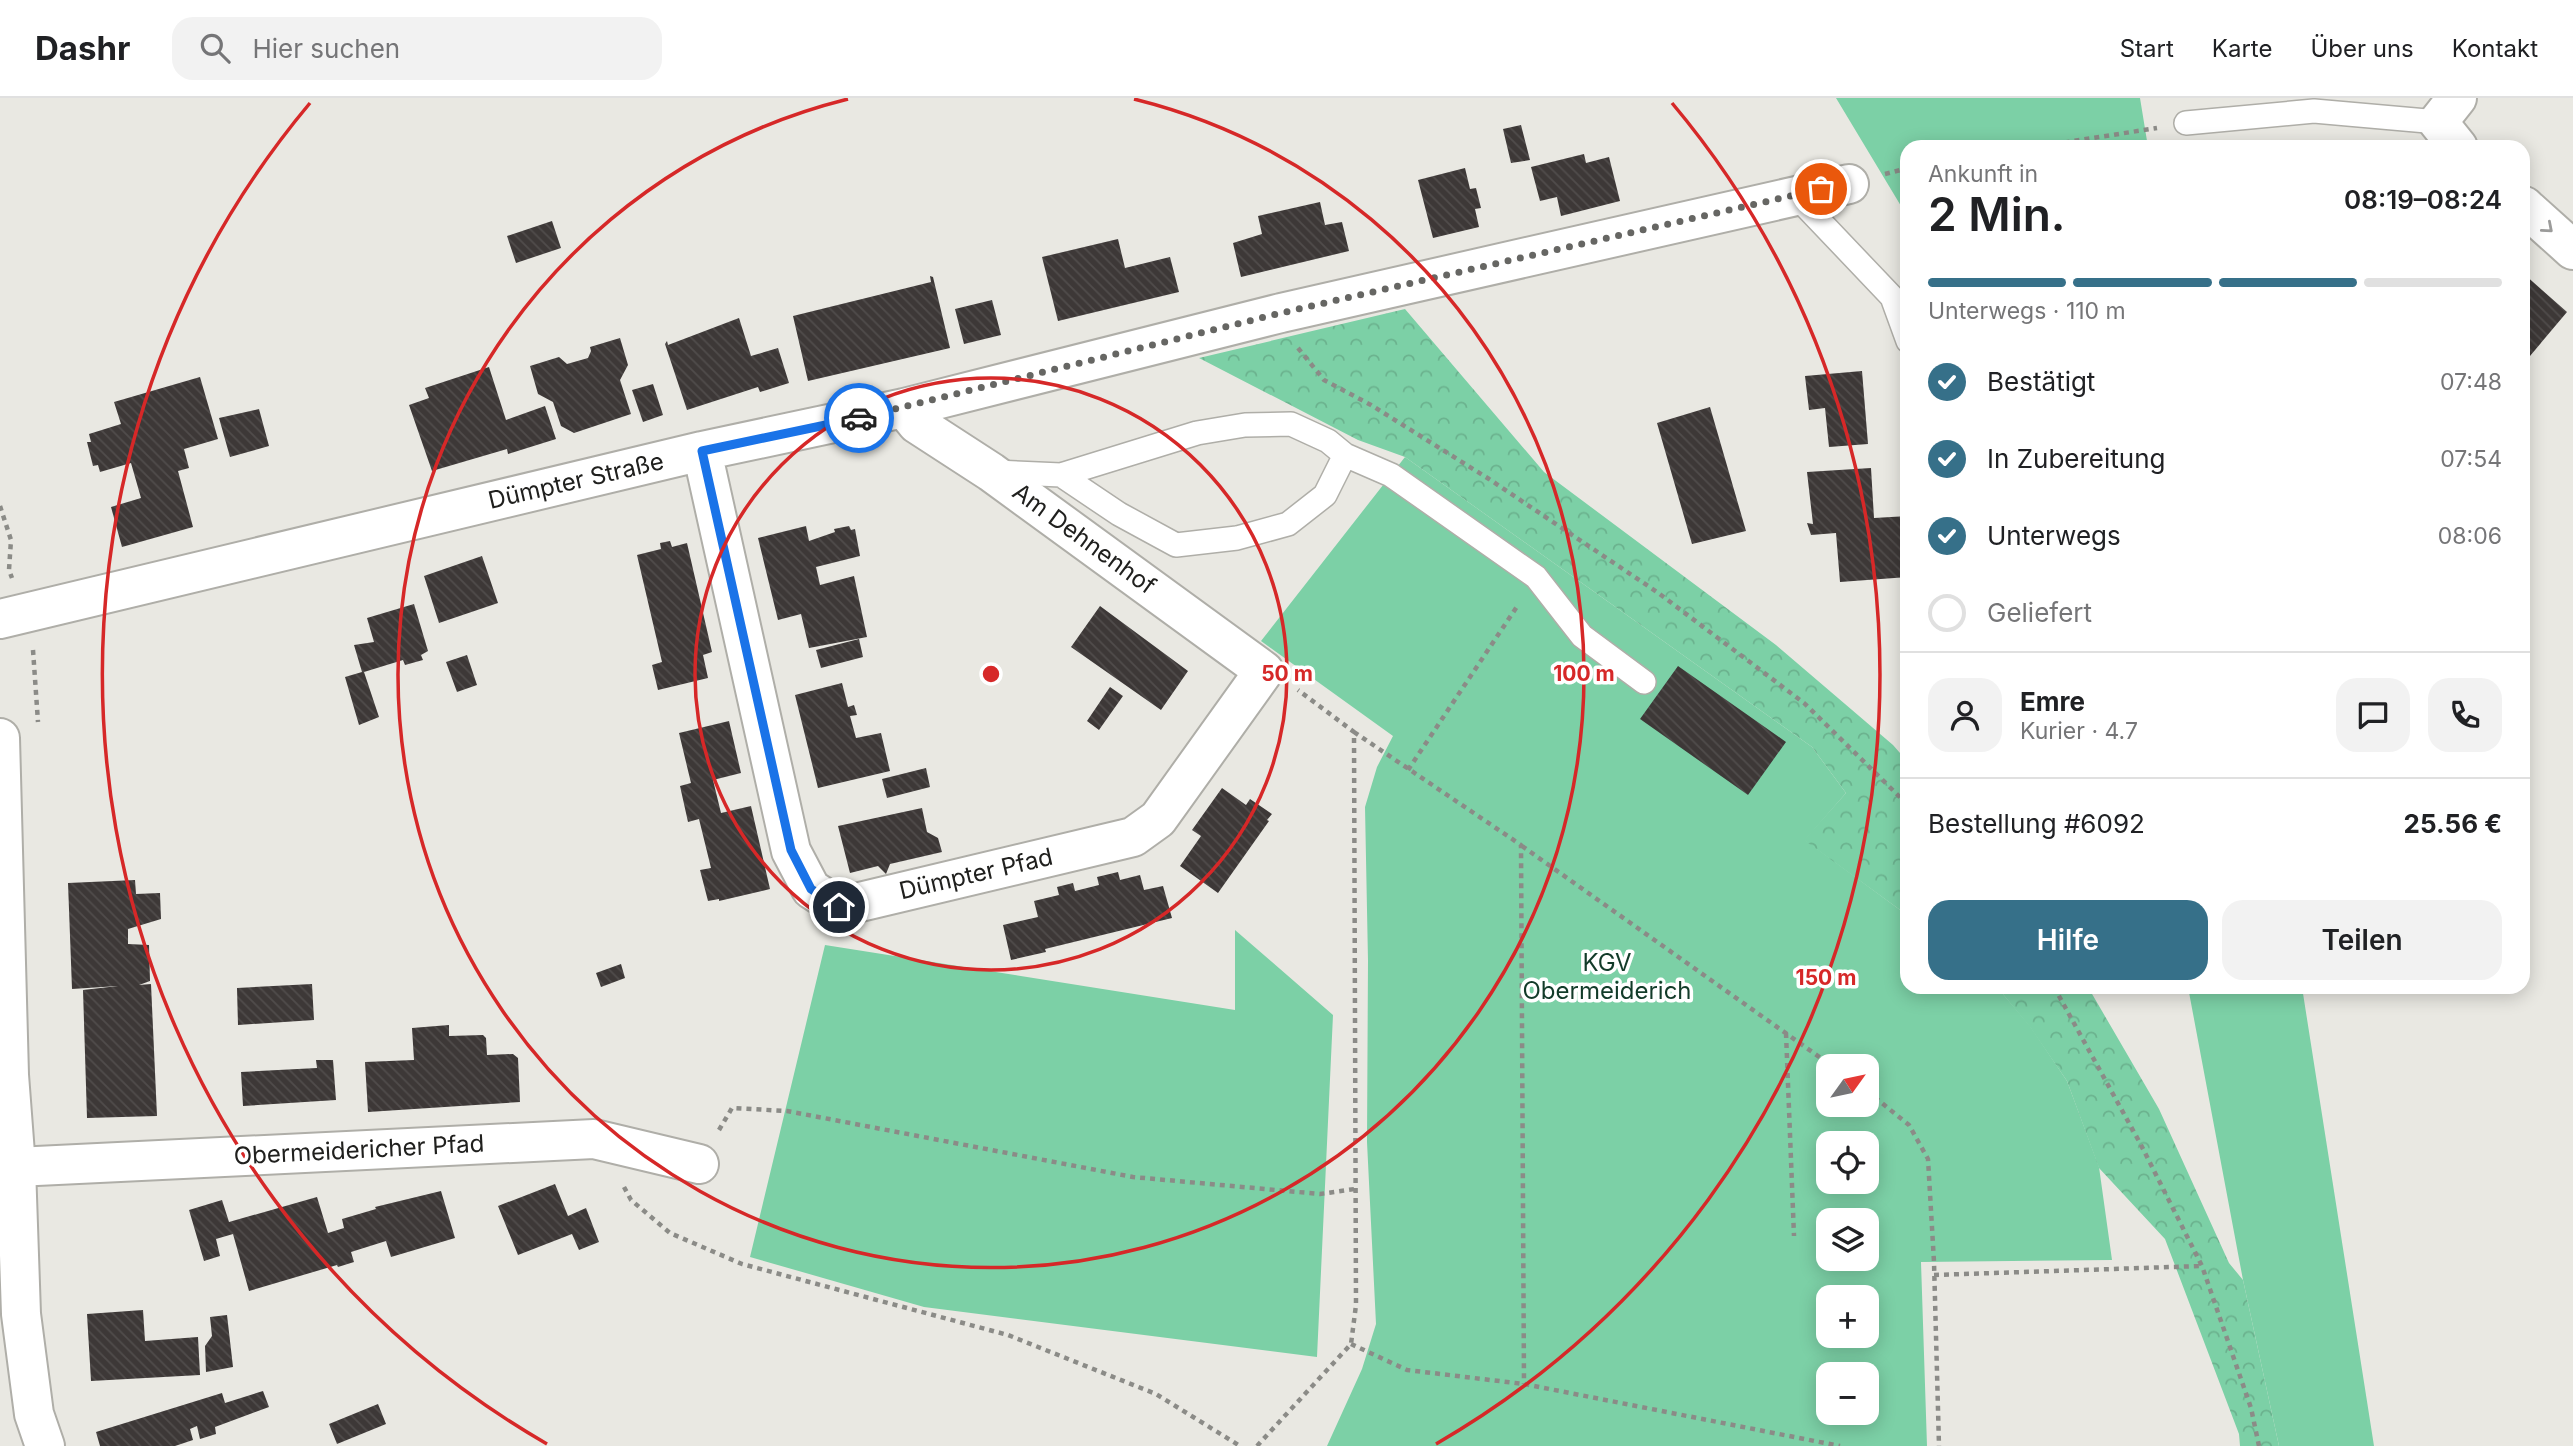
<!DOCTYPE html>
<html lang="de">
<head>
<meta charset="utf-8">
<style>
  body { margin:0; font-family:Inter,sans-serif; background:#f2f2f2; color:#202124; height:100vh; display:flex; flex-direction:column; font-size:26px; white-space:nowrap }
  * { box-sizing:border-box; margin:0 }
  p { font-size:23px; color:#757577 }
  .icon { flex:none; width:38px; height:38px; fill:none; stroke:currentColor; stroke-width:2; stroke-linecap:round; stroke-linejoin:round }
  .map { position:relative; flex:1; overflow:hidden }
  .panel { position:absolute; left:1900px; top:42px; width:630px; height:854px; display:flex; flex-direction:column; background:#fff; border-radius:21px; box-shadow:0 4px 18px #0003 }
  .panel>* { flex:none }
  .needle { width:46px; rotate:57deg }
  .tools { position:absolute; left:1816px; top:956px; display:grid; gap:14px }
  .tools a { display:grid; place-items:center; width:63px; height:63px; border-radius:14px; background:#fff; box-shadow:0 4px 18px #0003; font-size:35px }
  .pin { position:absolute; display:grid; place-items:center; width:60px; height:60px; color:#fff; margin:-30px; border:4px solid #fff; border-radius:50%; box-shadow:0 2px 7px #0007 }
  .courier { position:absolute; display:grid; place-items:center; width:70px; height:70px; margin:-35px; border:5px solid #1a73e8; border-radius:50%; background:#fff; color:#222; box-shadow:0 2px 9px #0007 }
  .summary em { font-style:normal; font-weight:600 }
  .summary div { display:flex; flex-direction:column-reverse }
  .summary { display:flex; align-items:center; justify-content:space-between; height:119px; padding:0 28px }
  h1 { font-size:46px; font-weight:600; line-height:52px }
  .bar { display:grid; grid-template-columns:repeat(4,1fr); gap:10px 7px; align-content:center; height:84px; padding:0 28px }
  .bar i { height:9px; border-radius:5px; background:#e0e0e0 }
  .bar .current { background:#367089 }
  .bar p { grid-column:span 4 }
  .line { display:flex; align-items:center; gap:18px; padding:0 28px; border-top:2px solid #e0e0e0 }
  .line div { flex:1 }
  .round { display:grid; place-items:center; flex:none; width:74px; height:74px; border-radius:21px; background:#f2f2f2 }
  ol { padding:0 28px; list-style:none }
  li { display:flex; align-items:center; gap:21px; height:77px }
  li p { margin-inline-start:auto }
  li .icon { padding:7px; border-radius:50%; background:#367089; color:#fff; stroke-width:4 }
  li:last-child { color:#757577 }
  li i { width:38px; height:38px; border:4px solid #e0e0e0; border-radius:50% }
  .action { display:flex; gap:14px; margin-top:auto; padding:14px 28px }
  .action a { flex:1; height:80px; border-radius:21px; background:#367089; color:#fff; font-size:28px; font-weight:600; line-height:80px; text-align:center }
  .action a+a { background:#f2f2f2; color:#202124 }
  header { display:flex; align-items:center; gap:42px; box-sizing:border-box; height:98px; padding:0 35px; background:#fff; border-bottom:2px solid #e0e0e0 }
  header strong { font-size:33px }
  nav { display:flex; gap:38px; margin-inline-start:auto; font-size:24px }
  .search { width:490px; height:63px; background:#f2f2f2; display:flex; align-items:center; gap:18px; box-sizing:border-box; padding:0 24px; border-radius:21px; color:#757577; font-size:26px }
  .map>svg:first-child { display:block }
  .green { fill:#7cd0a6; fill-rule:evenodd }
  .park { fill:url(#park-crowns) }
  .building { fill:url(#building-back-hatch) }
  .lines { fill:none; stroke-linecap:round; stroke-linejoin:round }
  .service-casing { stroke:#afaea8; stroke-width:26 }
  .minor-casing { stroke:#afaea8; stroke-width:42 }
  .secondary-casing { stroke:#afaea8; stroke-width:42 }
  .path { stroke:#8b8b87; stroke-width:4.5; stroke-dasharray:5 5; stroke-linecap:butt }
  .service { stroke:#fff; stroke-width:23 }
  .minor { stroke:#fff; stroke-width:38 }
  .secondary { stroke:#fff; stroke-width:38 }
  .oneway { stroke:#9b9b9a }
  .done { stroke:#666663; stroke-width:7; stroke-dasharray:0 12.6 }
  .route { stroke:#1a73e8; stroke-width:9 }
  .ring { fill:none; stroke:#d62828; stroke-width:3.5 }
  .labels { text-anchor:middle; stroke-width:7; stroke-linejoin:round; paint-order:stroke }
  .street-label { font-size:24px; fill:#20201e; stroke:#fff }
  .park-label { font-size:24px; fill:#123b29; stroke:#fff }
  .centre { fill:#d62828; stroke:#fff; stroke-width:3.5 }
  .ring-label { font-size:21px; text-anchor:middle; font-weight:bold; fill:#d62828; stroke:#fff; stroke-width:7; stroke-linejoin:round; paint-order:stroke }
</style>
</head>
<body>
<header>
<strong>Dashr</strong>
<div class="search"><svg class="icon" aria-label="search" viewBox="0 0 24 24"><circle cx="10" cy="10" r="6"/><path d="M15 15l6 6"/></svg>Hier suchen</div>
<nav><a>Start</a><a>Karte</a><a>Über uns</a><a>Kontakt</a></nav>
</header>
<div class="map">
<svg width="2573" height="1348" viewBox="0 0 2573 1348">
  <defs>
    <pattern id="park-crowns" width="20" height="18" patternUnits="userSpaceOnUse" patternTransform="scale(1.75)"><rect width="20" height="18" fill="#7cd0a6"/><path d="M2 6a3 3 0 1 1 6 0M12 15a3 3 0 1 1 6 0" fill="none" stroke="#6bb28e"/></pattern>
    <pattern id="building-back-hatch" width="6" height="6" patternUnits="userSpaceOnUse" patternTransform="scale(1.75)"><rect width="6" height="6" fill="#3d3837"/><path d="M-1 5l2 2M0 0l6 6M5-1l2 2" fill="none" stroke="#504c4b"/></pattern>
  </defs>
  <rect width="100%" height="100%" fill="#e9e8e2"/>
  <path class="green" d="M 1836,0 L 2140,0 L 2148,49 L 1908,49 L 1907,129 L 1901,108 Z
    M 1405,359 L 1812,649 L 1846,695 L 1805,742 L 1907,817 L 1908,889 L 1997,889 L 2030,928 L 2067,983 L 2099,1069 L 2112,1162 L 1921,1164 L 1927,1348 L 1327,1348 L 1362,1271 L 1376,1226 L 1367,1044 L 1368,863 L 1365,709 L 1377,669 L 1393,638 L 1261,543 ZM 1829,968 L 1867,968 L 1867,1006 L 1829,1006 ZM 1829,1045 L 1867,1045 L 1867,1083 L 1829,1083 ZM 1829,1122 L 1867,1122 L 1867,1160 L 1829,1160 ZM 1829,1199 L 1867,1199 L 1867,1237 L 1829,1237 ZM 1829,1276 L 1867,1276 L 1867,1314 L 1829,1314 Z
    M 1235,832 L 1333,917 L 1317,1259 L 924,1209 L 750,1159 L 825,847 L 1235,912 Z
    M 2188,889 L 2302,889 L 2374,1348 L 2279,1348 L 2243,1182 Z"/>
  <path class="park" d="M 1405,211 L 1544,374 L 1776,547 L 1893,647 L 1907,663 L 1907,817 L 1804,742 L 1846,695 L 1812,649 L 1405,359 L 1358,342 L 1199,260 Z
    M 1997,889 L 2088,889 L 2159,1011 L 2229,1165 L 2243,1182 L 2279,1348 L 2240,1348 L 2239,1336 L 2165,1141 L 2099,1070 L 2067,983 L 2030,929 Z"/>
  <path class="building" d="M 1521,27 L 1530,62 L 1511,65 L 1503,31 Z
    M 1584,56 L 1586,65 L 1609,59 L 1620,103 L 1561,118 L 1557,99 L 1540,103 L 1531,69 Z
    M 1465,70 L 1470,91 L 1476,90 L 1481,110 L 1475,111 L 1479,129 L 1433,140 L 1418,82 Z
    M 1320,104 L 1325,127 L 1342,124 L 1349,153 L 1241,179 L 1233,145 L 1262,136 L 1258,118 Z
    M 552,123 L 561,150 L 516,165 L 507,138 Z
    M 1118,141 L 1125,170 L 1170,159 L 1179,194 L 1058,223 L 1042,159 Z
    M 2524,176 L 2567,214 L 2530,258 L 2524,252 Z
    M 930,178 L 933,179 L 950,250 L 808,283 L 793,218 L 931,184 Z
    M 992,202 L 1001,237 L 964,246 L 955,211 Z
    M 739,220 L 751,258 L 778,250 L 789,285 L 760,294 L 758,289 L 687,312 L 665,246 L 667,243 L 668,247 Z
    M 620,240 L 628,267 L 620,282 L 631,316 L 574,335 L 561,328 L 553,304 L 538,296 L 530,268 L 559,259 L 567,266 L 588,260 L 591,253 L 590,249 Z
    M 489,269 L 506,322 L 545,308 L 556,341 L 508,356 L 507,351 L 432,373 L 409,307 L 429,300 L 425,290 Z
    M 1862,273 L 1868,346 L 1829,349 L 1825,310 L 1809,312 L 1805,278 Z
    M 200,279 L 218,341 L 184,351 L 189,370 L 178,373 L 193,429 L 122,449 L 111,409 L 141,400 L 131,365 L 100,374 L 98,367 L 93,368 L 87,344 L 91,344 L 89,336 L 121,326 L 114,304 Z
    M 653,286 L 663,317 L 643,324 L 632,292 Z
    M 1710,309 L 1746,433 L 1692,446 L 1657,325 Z
    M 259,311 L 269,348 L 230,359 L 219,320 Z
    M 1871,370 L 1874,420 L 1908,418 L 1908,479 L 1840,484 L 1836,435 L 1811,437 L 1807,425 L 1813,426 L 1807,374 Z
    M 806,428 L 809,443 L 835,434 L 834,431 L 849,428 L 851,432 L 855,431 L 860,458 L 816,469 L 820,487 L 854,478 L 867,539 L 809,550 L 801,516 L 778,522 L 758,440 Z
    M 670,443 L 672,449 L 687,445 L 712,554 L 703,557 L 708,580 L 658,592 L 652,567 L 662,564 L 637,457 L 661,451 L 660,445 Z
    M 482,458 L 498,505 L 439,525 L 424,478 Z
    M 414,506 L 428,553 L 421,557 L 423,562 L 405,567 L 403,562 L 364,574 L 379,619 L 359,627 L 345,579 L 362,574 L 354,547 L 374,544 L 367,520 Z
    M 1100,508 L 1188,573 L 1161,612 L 1071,549 Z
    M 859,541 L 863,559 L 821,570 L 816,552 Z
    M 467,557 L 477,587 L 457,594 L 446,564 Z
    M 1678,568 L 1786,644 L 1748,697 L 1640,621 Z
    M 842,585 L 848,609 L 854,607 L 857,617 L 850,618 L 856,640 L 881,635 L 890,673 L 818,690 L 795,597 Z
    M 1110,589 L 1123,598 L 1099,632 L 1087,623 Z
    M 729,623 L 741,675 L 713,682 L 721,715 L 751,708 L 770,791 L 719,803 L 719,801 L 708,803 L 700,772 L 711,770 L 699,721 L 688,724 L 680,688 L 691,685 L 679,635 Z
    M 926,670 L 930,689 L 887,700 L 882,681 Z
    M 1222,690 L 1246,707 L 1250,701 L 1272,716 L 1267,722 L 1269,723 L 1218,795 L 1180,768 L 1201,738 L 1192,732 Z
    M 922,710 L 927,734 L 938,740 L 942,754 L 890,766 L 886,776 L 878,768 L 850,775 L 838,728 Z
    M 1118,774 L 1120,782 L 1140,777 L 1144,792 L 1163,788 L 1172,820 L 1045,851 L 1046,854 L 1011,862 L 1003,827 L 1038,819 L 1034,803 L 1059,797 L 1057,789 L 1073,785 L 1075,793 L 1099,787 L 1097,779 Z
    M 135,782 L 136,796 L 160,795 L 161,821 L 128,831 L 128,846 L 149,847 L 150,883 L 139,887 L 151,886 L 157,1018 L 87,1020 L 83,892 L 118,888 L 72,891 L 68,785 Z
    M 621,866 L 625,880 L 601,889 L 596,875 Z
    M 312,886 L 314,922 L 238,927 L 237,890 Z
    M 449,927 L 449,938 L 483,937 L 486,940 L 487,957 L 513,956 L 518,960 L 520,1004 L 368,1014 L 365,964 L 414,962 L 412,930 Z
    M 316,962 L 333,962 L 336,1002 L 243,1008 L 241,974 L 317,970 Z
    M 555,1086 L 568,1118 L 586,1110 L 599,1144 L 579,1152 L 572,1136 L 518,1157 L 498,1108 Z
    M 441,1093 L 455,1140 L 391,1159 L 386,1143 L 351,1154 L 354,1164 L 338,1169 L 337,1167 L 249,1193 L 233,1136 L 216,1141 L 220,1158 L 204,1163 L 189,1112 L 222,1102 L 229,1124 L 317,1099 L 328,1135 L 344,1130 L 342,1121 L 376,1111 L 375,1109 Z
    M 143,1212 L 145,1243 L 198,1239 L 200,1277 L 91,1283 L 87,1216 Z
    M 227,1217 L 233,1269 L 206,1274 L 205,1248 L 212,1238 L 210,1219 Z
    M 263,1293 L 269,1309 L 215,1329 L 216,1336 L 200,1341 L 197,1328 L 190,1331 L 193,1342 L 175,1348 L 100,1348 L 96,1334 L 222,1295 L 225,1305 Z
    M 378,1306 L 386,1326 L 337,1346 L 329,1326 Z"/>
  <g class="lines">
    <g class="service-casing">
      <path id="service" d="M 2186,25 L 2314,13 L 2438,24
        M 1794,96 L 1892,199 L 1908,243
        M 995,374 L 1061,377 L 1119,416 L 1176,447 L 1237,440 L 1288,426 L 1325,397 L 1345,357
        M 1061,377 L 1197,335 L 1245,327 L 1291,326 L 1328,343 L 1345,357 L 1391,377 L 1536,479 L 1582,538 L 1644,584"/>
    </g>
    <g class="minor-casing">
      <path id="minor" d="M 2457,0 L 2438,24 L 2458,49
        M 2524,108 L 2573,152
        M 702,353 L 791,753 L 811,791 L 839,809 L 1133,739 L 1158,721 L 1264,573 L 991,374 L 917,326 L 904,310
        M 0,521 L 702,353 L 904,310 L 1281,215 L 1849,86
        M 16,1069 L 594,1041 L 699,1066"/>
    </g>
    <g class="secondary-casing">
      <path id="secondary" d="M 0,640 L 9,977 L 16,1069 L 21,1216 L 34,1316 L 45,1348"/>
    </g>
    <path class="path" d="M 2035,49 L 2157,30
      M 1885,76 L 1908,70
      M 1298,250 L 1324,282 L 1371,307 L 1489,381 L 1657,494 L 1804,605 L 1908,707
      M 0,408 L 11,442 L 9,472 L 12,480
      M 33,552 L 38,624
      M 1354,634 L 1521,747 L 1524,1286
      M 1408,672 L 1518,507
      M 1522,748 L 1832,968
      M 2054,889 L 2140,1045 L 2202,1168 L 2251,1310 L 2259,1348
      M 1786,935 L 1794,1138
      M 1867,993 L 1909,1027 L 1928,1061 L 1934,1164 L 1939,1348
      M 719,1032 L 732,1010 L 787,1013 L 1133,1079 L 1320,1096 L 1355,1091
      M 624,1089 L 631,1102 L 670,1135 L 742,1166 L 1008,1237 L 1156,1296 L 1240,1348
      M 1934,1177 L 2202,1168
      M 1351,1246 L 1407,1272 L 1524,1286 L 1840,1348
      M 1257,1348 L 1351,1246 L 1356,1207 L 1354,634 L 1298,592"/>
    <use href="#service" class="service"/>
    <use href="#minor" class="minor"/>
    <use href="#secondary" class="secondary"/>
  </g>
  <defs><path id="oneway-chevron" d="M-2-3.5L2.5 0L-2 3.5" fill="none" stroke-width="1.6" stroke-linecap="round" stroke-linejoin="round" transform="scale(1.75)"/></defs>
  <use class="oneway" href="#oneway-chevron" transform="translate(2548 130) rotate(41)"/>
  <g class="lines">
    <path class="done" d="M 859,320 L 1281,215 L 1821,91"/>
    <path class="route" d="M 839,809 L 811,791 L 791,752 L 702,353 L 859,320"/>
  </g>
  <g class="ring">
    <circle cx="991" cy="576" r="296"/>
    <path d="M1134 1A593 593 0 1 1 848 1"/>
    <path d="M547 1346A889 889 0 0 1 310 5M1672 5A889 889 0 0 1 1436 1346"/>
  </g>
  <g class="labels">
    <g class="street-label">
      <text transform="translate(576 383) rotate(-13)" y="8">Dümpter Straße</text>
      <text transform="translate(1084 441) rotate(36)" y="8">Am Dehnenhof</text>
      <text transform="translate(976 776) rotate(-13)" y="8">Dümpter Pfad</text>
      <text transform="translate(359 1052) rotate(-3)" y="8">Obermeidericher Pfad</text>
    </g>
    <g class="park-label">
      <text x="1607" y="873">KGV<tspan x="1607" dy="28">Obermeiderich</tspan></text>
    </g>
  </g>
  <circle cx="991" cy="576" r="10" class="centre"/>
  <g class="ring-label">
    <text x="1287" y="583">50 m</text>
    <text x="1584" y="583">100 m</text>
    <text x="1826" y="887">150 m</text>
  </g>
</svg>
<div class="tools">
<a><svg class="needle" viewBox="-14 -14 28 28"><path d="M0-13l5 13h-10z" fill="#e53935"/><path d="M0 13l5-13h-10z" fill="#757577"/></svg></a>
<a><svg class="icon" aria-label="locate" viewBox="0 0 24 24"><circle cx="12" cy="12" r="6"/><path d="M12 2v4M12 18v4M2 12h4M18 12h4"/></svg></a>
<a><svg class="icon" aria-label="layers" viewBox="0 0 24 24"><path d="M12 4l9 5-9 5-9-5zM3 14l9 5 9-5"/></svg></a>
<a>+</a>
<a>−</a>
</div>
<div class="pin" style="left:1821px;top:91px;background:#ea580c"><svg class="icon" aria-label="bag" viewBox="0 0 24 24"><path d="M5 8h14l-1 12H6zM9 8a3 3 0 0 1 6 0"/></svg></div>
<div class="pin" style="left:839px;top:809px;background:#1f2937"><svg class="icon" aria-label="home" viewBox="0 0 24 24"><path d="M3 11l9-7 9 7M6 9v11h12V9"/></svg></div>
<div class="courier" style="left:859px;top:320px"><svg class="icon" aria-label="car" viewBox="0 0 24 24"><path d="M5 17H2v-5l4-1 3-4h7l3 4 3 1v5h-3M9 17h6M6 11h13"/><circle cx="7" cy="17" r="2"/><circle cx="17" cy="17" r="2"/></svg></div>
<section class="panel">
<div class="summary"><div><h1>2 Min.</h1><p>Ankunft in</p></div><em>08:19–08:24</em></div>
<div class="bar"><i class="current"></i><i class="current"></i><i class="current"></i><i></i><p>Unterwegs · 110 m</p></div>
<ol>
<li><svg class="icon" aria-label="check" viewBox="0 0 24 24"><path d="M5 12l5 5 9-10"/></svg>Bestätigt<p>07:48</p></li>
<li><svg class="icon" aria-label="check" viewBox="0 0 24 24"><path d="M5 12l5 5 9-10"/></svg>In Zubereitung<p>07:54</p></li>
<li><svg class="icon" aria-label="check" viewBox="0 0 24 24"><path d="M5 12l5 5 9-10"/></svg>Unterwegs<p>08:06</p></li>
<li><i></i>Geliefert</li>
</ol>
<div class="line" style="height:126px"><a class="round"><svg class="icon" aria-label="person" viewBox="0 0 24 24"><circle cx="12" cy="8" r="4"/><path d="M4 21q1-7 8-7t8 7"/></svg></a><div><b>Emre</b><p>Kurier · 4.7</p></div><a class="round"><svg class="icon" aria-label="chat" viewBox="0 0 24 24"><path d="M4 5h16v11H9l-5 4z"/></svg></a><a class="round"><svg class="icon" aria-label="phone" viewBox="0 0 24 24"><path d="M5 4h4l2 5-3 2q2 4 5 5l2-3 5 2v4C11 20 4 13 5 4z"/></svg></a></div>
<div class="line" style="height:91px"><div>Bestellung #6092</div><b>25.56 €</b></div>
<div class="action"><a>Hilfe</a><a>Teilen</a></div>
</section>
</div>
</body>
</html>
